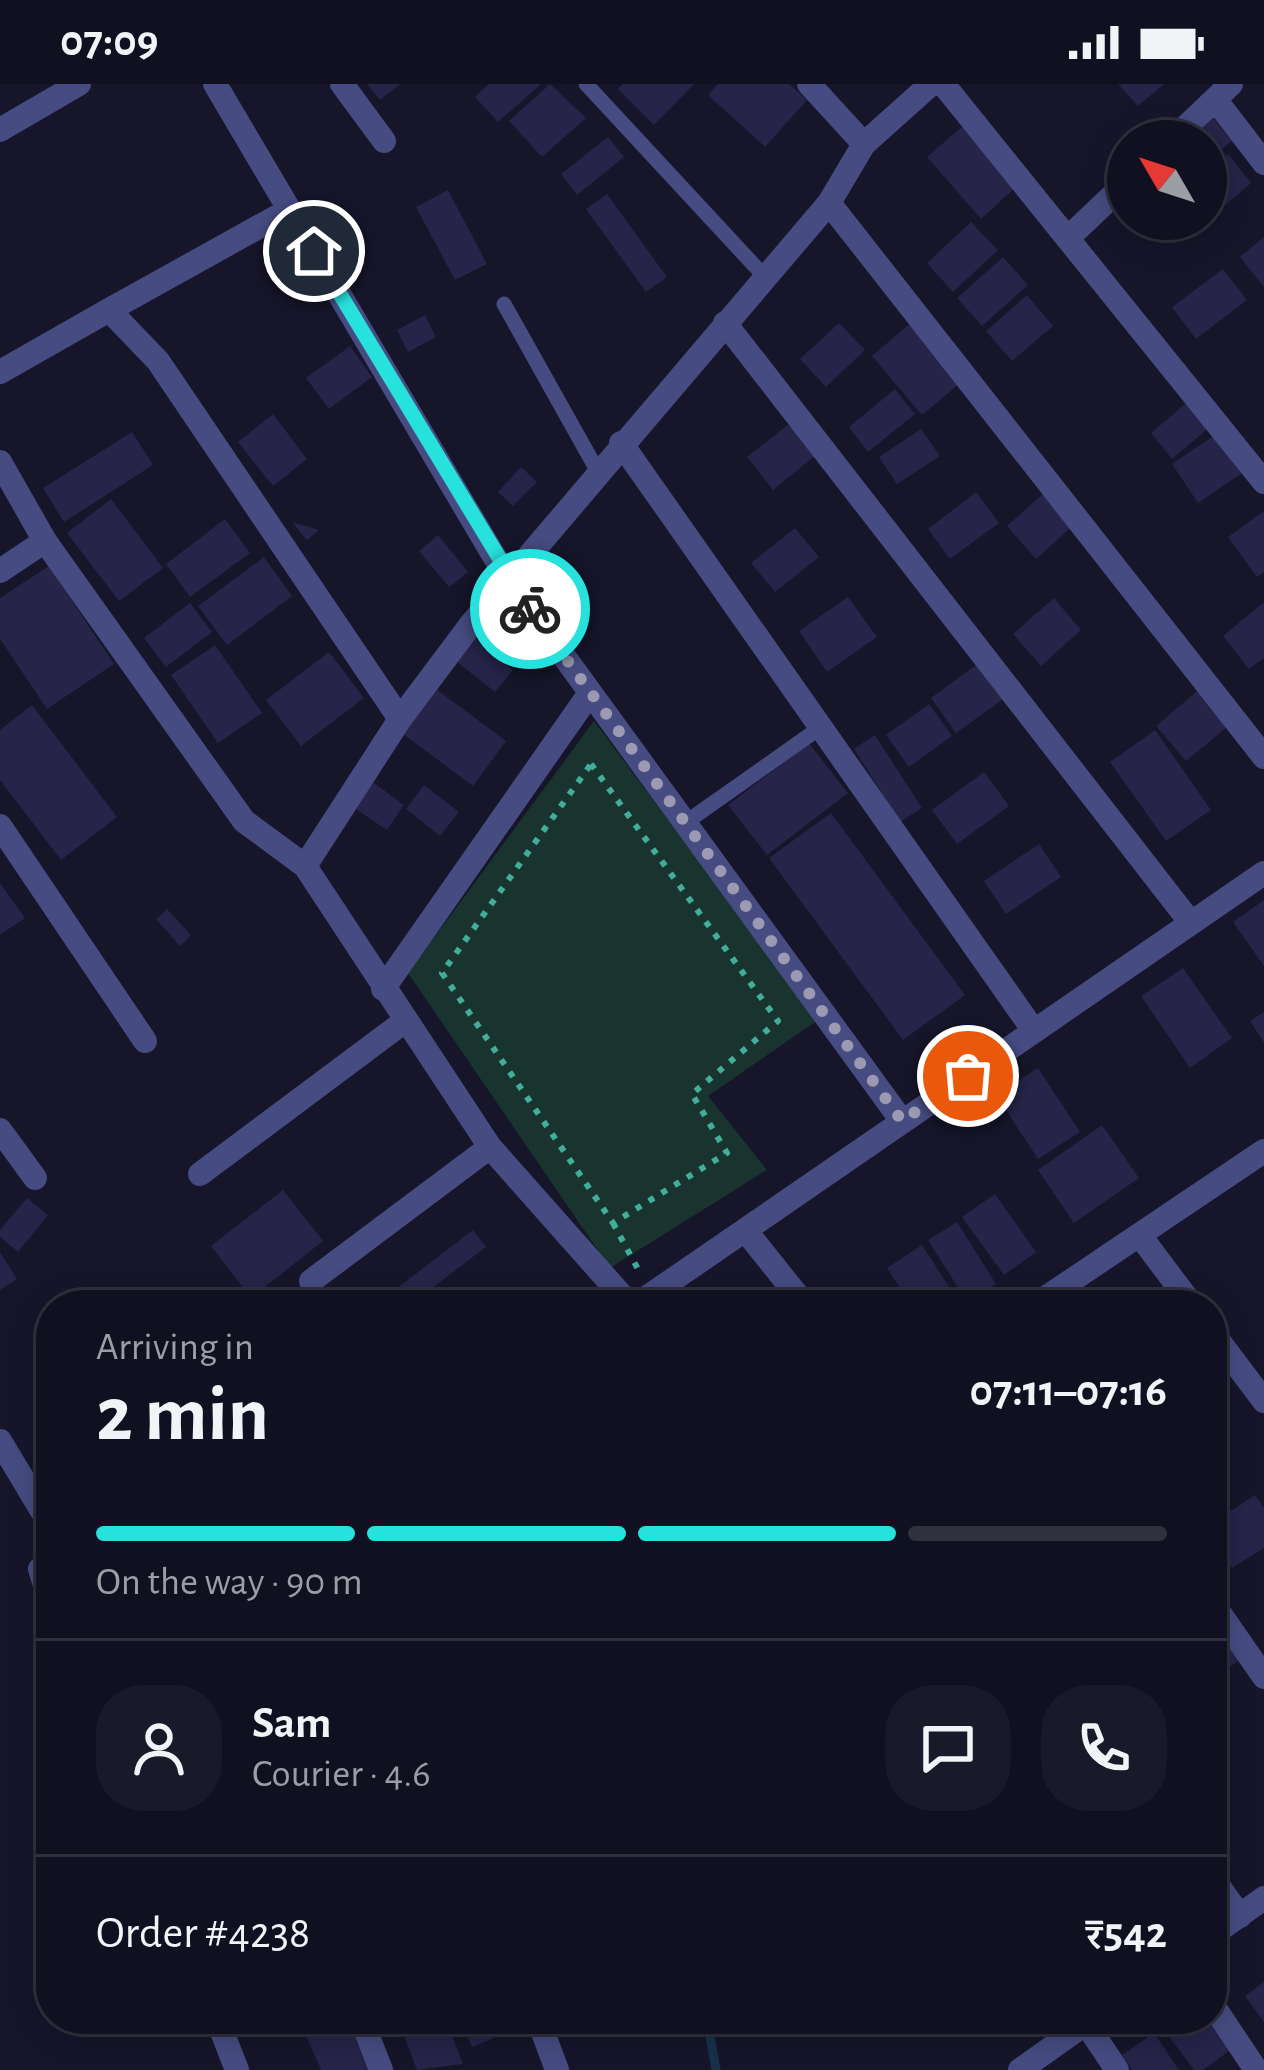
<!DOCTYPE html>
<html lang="en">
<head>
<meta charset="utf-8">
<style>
  body { margin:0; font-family:"Alegreya Sans",sans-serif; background:#191929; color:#f1f3f6; height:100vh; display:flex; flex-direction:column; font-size:45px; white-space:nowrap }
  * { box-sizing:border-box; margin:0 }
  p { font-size:39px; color:#9c9da5 }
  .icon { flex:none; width:66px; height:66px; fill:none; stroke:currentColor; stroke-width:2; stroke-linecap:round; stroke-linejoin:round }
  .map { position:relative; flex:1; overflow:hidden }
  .side { position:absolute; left:36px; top:1206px; width:1191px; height:744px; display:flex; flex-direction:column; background:#101020; border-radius:48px; box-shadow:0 6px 30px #0003,0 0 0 3px #30303e }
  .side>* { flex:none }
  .needle { width:78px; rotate:309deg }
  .fabs { position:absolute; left:1107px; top:36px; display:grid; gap:24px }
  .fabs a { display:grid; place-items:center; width:120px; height:120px; border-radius:50%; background:#101020; box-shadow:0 6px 30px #0003,0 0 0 3px #30303e; font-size:60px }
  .pin { position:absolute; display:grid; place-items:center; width:102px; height:102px; color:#fff; margin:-51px; border:6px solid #fff; border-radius:50%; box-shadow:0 3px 12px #0007 }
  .courier { position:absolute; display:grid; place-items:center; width:120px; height:120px; margin:-60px; border:9px solid #27e1dd; border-radius:50%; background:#fff; color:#222; box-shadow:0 3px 15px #0007 }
  .overview em { font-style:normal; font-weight:700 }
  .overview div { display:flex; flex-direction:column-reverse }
  .overview { display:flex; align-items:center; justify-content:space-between; height:204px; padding:0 60px }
  h1 { font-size:78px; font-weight:700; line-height:90px }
  .bar { display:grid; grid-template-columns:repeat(4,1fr); gap:18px 12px; align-content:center; height:144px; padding:0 60px }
  .bar i { height:15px; border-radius:9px; background:#30303e }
  .bar .current { background:#27e1dd }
  .bar p { grid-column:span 4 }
  .line { display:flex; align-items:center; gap:30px; padding:0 60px; border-top:3px solid #30303e }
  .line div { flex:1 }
  .round { display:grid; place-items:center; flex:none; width:126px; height:126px; border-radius:48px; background:#191929 }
  .status { display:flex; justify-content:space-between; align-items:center; height:84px; padding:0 60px; background:#101020; direction:ltr }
  .status svg { height:33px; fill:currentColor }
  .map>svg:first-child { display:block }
  .green { fill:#19332f }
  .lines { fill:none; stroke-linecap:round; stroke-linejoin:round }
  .stream { stroke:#17314b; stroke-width:9 }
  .building { fill:#262448 }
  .path { stroke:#42ae9a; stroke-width:6; stroke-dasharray:6 9; stroke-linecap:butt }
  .service { stroke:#464c82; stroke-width:15 }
  .minor { stroke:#464c82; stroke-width:24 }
  .tertiary { stroke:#464c82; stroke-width:24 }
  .done { stroke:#9b9ab2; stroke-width:12; stroke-dasharray:0 21.6 }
  .route { stroke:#27e1dd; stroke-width:15 }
</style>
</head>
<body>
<div class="status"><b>07:09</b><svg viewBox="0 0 49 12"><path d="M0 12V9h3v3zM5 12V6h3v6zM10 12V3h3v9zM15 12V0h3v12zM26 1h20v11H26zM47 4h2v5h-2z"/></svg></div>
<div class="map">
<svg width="1264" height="1986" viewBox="0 0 1264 1986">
  <rect width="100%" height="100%" fill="#16152a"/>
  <path class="green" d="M 594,637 L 818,936 L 708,1012 L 767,1086 L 610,1184 L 408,889 Z"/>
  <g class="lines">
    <path class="stream" d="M 707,1935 L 716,1986"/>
  </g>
  <path class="building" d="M 367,0 L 400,0 L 380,16 Z
    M 489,0 L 541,0 L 498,38 L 475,13 Z
    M 550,0 L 586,34 L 542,73 L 509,37 Z
    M 623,0 L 694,0 L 654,41 L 618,5 Z
    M 718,0 L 789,0 L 807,16 L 765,63 L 708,11 Z
    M 1118,0 L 1164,0 L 1138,22 Z
    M 1211,31 L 1232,57 L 1206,77 L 1206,57 L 1178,57 Z
    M 964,41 L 1017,102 L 981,135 L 927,73 Z
    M 608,53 L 624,73 L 577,111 L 561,90 Z
    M 1228,70 L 1251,99 L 1211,133 L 1206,127 L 1206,89 Z
    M 448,106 L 487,180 L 455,196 L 416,123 Z
    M 607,110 L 667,193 L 646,208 L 586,125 Z
    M 971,138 L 998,166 L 953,208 L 927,179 Z
    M 1264,153 L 1264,203 L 1240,173 Z
    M 1003,173 L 1028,201 L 982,242 L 957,214 Z
    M 1223,185 L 1247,216 L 1196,255 L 1172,223 Z
    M 1027,211 L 1053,242 L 1012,277 L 986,247 Z
    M 425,231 L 436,253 L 408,268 L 397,246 Z
    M 914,236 L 965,295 L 922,331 L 872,272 Z
    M 839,239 L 865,266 L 826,303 L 800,275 Z
    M 350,262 L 372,293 L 329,325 L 306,294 Z
    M 895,305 L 915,330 L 868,368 L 849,343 Z
    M 1190,316 L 1212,341 L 1172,375 L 1151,349 Z
    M 273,330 L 307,375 L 273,402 L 238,358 Z
    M 790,339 L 816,371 L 773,406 L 747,373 Z
    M 921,345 L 940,372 L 897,400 L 879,373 Z
    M 132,348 L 153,381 L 64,438 L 43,404 Z
    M 1216,350 L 1242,389 L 1198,419 L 1172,380 Z
    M 521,383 L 537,398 L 513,422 L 498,408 Z
    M 1046,407 L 1075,440 L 1036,475 L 1007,442 Z
    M 976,408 L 999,439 L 950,475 L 928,445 Z
    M 111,415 L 163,484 L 119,517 L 67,449 Z
    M 1264,427 L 1264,488 L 1257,493 L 1228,453 Z
    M 225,435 L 250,469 L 190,513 L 166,480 Z
    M 292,438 L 319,446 L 307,456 Z
    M 795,444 L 819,473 L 775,508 L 751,479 Z
    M 438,451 L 468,488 L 449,503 L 419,467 Z
    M 264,473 L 292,512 L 227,561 L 198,522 Z
    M 49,482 L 114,580 L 47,625 L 0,555 L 0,514 Z
    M 848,513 L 877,553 L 827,588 L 799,547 Z
    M 1054,514 L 1081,546 L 1041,582 L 1013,550 Z
    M 1264,518 L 1264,574 L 1249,585 L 1223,552 Z
    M 190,519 L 212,548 L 166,583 L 144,554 Z
    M 475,554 L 513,586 L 495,608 L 456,577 Z
    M 215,561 L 262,629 L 218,659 L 171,591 Z
    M 329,568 L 364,614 L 301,662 L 266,616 Z
    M 980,578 L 1006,613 L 956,649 L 931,614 Z
    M 1202,603 L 1232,639 L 1186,677 L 1156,642 Z
    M 436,605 L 506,657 L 473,702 L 403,650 Z
    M 929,620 L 952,652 L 909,683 L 886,651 Z
    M 32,621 L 117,733 L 61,776 L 0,696 L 0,646 Z
    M 1155,646 L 1211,726 L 1166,757 L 1110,678 Z
    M 875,651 L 922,724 L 900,738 L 854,665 Z
    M 809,659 L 848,709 L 767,771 L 728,721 Z
    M 984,688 L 1009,722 L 957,760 L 932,726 Z
    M 370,696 L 404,721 L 387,746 L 351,722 Z
    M 424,701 L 459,728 L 440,752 L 406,725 Z
    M 831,729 L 965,911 L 903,956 L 769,774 Z
    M 1039,760 L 1061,793 L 1006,830 L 984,797 Z
    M 0,799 L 25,834 L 0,851 Z
    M 1264,816 L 1264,882 L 1233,838 Z
    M 167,825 L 191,851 L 180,862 L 156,835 Z
    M 1183,884 L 1232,954 L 1190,984 L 1141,912 Z
    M 1264,928 L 1264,959 L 1250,937 Z
    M 1038,984 L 1080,1048 L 1038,1075 L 996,1011 Z
    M 1102,1041 L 1139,1094 L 1074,1139 L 1038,1086 Z
    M 283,1106 L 323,1157 L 251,1214 L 211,1162 Z
    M 995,1110 L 1036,1168 L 1004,1191 L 962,1133 Z
    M 27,1114 L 48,1131 L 18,1168 L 0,1153 L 0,1146 Z
    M 957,1138 L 996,1200 L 967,1218 L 928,1156 Z
    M 473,1146 L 486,1163 L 410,1221 L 375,1221 Z
    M 922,1161 L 961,1221 L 911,1221 L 887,1184 Z
    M 0,1168 L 17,1195 L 0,1206 Z
    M 1212,1356 L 1226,1374 L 1212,1385 Z
    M 1255,1411 L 1264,1424 L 1264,1464 L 1232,1484 L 1212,1454 L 1212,1439 Z
    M 1221,1542 L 1242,1575 L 1212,1594 L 1212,1547 Z
    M 1264,1898 L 1264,1938 L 1245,1912 Z
    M 299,1935 L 347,1935 L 368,1986 L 321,1986 Z
    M 459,1935 L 520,1935 L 522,1942 L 472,1963 Z
    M 1173,1935 L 1208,1935 L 1230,1966 L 1203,1986 L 1194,1986 L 1162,1943 Z
    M 447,1938 L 463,1980 L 417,1986 L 405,1954 Z
    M 1154,1949 L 1179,1986 L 1132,1986 L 1122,1971 Z"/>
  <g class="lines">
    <path class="path" d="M 591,680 L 778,937 L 692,1010 L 727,1069 L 613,1139 L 442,889 Z
      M 613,1139 L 639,1187"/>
    <path class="service" d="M 586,0 L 765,193
      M 504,220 L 597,386
      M 685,739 L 821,643"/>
    <path class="minor" d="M 215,0 L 507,494 L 902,1037
      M 342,0 L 384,57
      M 809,0 L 864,60
      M 943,0 L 1264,398
      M 1215,15 L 1264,79
      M 0,46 L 79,0
      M 1171,57 L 1231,0
      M 829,119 L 1264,673
      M 1069,153 L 1128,97
      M 109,226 L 289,126
      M 725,239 L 1191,839
      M 0,288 L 109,226 L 158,277 L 400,635
      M 621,359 L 1034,947
      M 0,378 L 45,457 L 244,737 L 305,782 L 490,1063 L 630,1221
      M 0,487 L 45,457
      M 0,742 L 145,957
      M 305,782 L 400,635 L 472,539 L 829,119 L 864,60 L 931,0
      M 383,905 L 590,609
      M 0,1046 L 35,1094
      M 200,1090 L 405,937
      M 745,1146 L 805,1221
      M 1141,1153 L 1192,1221
      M 311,1197 L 490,1063
      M 636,1221 L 1264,789
      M 1035,1221 L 1264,1067
      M 1212,1248 L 1264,1317
      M 0,1357 L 51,1442
      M 51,1482 L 40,1485 L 51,1521
      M 1212,1518 L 1264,1593
      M 1212,1793 L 1240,1832
      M 1212,1920 L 1256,1986
      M 217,1935 L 237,1986
      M 361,1935 L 381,1986
      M 538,1935 L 557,1986
      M 1083,1935 L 1117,1986"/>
    <path class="tertiary" d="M 1212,1851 L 1264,1814
      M 1020,1986 L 1092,1935"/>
  </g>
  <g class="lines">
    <path class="done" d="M 530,525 L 902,1037 L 968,992"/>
    <path class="route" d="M 314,167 L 530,525"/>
  </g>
</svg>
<div class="fabs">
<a><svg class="needle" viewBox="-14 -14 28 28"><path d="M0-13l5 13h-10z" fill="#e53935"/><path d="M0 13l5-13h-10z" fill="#9c9da5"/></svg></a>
</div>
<div class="pin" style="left:968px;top:992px;background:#ea580c"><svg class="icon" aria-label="bag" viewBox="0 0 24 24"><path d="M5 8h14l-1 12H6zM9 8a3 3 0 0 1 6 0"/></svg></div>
<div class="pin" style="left:314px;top:167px;background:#1f2937"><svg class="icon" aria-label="home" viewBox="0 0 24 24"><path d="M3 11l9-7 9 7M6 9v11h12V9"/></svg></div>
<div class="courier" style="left:530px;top:525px"><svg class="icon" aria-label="bike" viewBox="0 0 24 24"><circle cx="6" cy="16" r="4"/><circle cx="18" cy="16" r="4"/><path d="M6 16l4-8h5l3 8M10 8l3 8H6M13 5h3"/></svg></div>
<section class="side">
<div class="overview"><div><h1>2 min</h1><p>Arriving in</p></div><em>07:11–07:16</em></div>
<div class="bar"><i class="current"></i><i class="current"></i><i class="current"></i><i></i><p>On the way · 90 m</p></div>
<div class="line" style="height:216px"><a class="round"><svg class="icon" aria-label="person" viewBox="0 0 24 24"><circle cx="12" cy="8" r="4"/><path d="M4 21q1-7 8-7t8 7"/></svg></a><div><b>Sam</b><p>Courier · 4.6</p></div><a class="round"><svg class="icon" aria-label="chat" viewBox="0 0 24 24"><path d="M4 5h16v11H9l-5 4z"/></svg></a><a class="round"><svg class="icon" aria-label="phone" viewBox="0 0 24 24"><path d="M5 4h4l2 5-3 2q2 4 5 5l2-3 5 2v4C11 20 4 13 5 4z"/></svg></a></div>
<div class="line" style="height:156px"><div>Order #4238</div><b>₹542</b></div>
</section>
</div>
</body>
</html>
